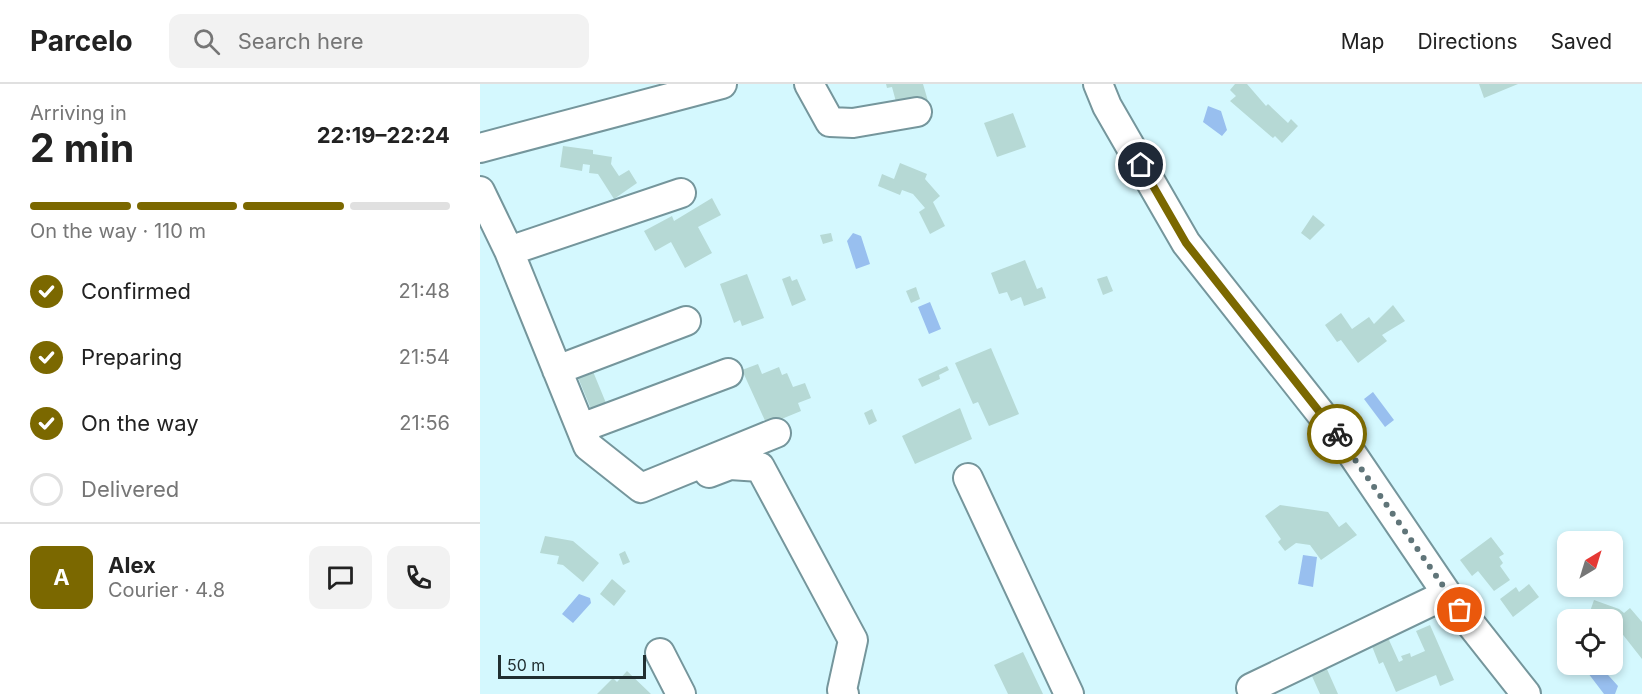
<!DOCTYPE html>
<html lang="en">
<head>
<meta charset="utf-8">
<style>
  body { margin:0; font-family:Inter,sans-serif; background:#f2f2f2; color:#222; height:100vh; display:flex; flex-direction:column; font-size:22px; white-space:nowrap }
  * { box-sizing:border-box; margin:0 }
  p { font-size:20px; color:#767676 }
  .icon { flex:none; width:33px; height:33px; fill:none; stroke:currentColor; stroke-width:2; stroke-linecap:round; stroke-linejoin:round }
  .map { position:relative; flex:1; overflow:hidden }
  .details { display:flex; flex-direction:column; background:#fff; width:480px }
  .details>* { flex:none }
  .needle { width:39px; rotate:38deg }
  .buttons { position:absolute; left:1077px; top:447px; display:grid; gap:12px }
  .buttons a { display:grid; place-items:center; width:66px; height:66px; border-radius:12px; background:#fff; box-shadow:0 3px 9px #0003; font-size:30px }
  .scale { position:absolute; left:18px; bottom:15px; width:148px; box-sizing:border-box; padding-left:6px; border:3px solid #212f31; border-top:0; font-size:16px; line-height:21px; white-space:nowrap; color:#212f31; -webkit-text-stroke:4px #d4f8fe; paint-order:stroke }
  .pin { position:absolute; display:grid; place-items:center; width:51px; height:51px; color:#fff; margin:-26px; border:3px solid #fff; border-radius:50%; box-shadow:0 2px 6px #0007 }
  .courier { position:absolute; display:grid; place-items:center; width:60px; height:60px; margin:-30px; border:4px solid #7b6800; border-radius:50%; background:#fff; color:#222; box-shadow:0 2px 8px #0007 }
  .head em { font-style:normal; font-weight:700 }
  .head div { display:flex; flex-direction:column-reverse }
  .head { display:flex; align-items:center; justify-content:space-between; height:102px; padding:0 30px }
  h1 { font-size:39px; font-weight:700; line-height:45px }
  .bar { display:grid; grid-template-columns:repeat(4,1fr); gap:9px 6px; align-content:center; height:72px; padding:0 30px }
  .bar i { height:8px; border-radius:4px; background:#e0e0e0 }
  .bar .current { background:#7b6800 }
  .bar p { grid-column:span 4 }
  .line { display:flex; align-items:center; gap:15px; padding:0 30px; border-top:2px solid #e0e0e0 }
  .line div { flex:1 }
  .round { display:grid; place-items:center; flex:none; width:63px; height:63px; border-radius:12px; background:#f2f2f2 }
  ol { padding:0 30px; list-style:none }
  li { display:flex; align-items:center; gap:18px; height:66px }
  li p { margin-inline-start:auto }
  li .icon { padding:6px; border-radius:50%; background:#7b6800; color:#fff; stroke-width:4 }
  li:last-child { color:#767676 }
  li i { width:33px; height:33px; border:3px solid #e0e0e0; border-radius:50% }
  header { display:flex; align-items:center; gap:36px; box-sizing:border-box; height:84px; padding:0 30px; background:#fff; border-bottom:2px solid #e0e0e0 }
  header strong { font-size:28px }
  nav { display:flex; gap:33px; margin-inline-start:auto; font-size:21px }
  .search { width:420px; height:54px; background:#f2f2f2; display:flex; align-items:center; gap:15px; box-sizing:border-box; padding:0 21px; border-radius:12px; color:#767676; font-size:22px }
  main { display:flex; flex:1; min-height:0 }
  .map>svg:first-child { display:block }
  .water { fill:#98bfef }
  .building { fill:#b6d9d5 }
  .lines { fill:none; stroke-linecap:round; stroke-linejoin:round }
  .minor-casing { stroke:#75969c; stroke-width:32 }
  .minor { stroke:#fff; stroke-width:28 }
  .done { stroke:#607579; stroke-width:6; stroke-dasharray:0 10.8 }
  .route { stroke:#7b6800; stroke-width:8 }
</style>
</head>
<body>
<header>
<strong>Parcelo</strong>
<div class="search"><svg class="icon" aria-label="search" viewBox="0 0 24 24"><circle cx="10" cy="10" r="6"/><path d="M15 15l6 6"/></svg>Search here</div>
<nav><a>Map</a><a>Directions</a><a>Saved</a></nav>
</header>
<main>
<section class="details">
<div class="head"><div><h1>2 min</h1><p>Arriving in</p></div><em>22:19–22:24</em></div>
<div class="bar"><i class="current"></i><i class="current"></i><i class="current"></i><i></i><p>On the way · 110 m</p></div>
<ol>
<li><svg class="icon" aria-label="check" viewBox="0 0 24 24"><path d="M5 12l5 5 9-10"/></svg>Confirmed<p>21:48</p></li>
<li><svg class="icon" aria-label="check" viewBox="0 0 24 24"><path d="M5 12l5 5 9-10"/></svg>Preparing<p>21:54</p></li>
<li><svg class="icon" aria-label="check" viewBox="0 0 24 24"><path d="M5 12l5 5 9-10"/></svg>On the way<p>21:56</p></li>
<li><i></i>Delivered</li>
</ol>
<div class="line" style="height:108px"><b class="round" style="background:#7b6800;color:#fff">A</b><div><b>Alex</b><p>Courier · 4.8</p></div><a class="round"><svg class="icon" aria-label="chat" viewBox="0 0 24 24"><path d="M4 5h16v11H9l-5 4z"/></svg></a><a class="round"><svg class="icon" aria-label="phone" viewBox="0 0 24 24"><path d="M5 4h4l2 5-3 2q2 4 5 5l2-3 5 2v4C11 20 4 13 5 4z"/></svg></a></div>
</section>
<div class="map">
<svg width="1162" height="610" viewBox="0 0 1162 610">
  <rect width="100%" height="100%" fill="#d4f8fe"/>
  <path class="water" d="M 728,22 L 741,27 L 747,46 L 742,52 L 723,38 Z
    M 373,149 L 381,152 L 390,180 L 376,185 L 367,157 Z
    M 450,218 L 461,245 L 449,250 L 438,223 Z
    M 893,308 L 914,336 L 905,343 L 884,315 Z
    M 823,471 L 837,473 L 833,503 L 818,500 Z
    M 99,510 L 110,514 L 111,519 L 93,539 L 82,530 Z
    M 1119,581 L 1138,602 L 1135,610 L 1124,610 L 1108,589 Z"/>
  <path class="building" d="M 406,0 L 443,0 L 448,17 L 418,25 L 412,3 L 407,4 Z
    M 755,0 L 767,0 L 786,22 L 788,20 L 808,39 L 811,35 L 818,42 L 802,59 L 795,52 L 793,54 L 750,17 L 756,12 L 750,6 Z
    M 999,0 L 1038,0 L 1004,14 Z
    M 533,29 L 546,63 L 517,73 L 504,39 Z
    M 83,62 L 113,66 L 113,70 L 132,73 L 131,80 L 139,92 L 149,86 L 157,99 L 134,115 L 118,90 L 109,89 L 110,81 L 103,80 L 102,87 L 80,83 Z
    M 420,79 L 447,90 L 445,95 L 460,112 L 453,118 L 465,142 L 450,150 L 439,128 L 445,124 L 433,110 L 422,106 L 420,111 L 398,102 L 402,90 L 414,95 Z
    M 232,114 L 241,131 L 218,143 L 232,169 L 205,184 L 191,158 L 175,167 L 164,147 L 192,132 L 194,137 Z
    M 833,131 L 845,141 L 830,156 L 821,149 Z
    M 351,149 L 353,157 L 343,160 L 340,151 Z
    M 545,176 L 557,205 L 562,203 L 566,214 L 544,222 L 541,213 L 531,217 L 527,208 L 519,210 L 511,189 Z
    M 267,190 L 284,234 L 262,242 L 260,236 L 254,239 L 240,200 Z
    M 310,192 L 312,197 L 317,195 L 326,216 L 312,222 L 302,195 Z
    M 627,192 L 633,207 L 623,211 L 617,195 Z
    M 436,203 L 440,215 L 431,219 L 426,207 Z
    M 913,221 L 925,237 L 902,251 L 907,257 L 878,279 L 861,256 L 857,258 L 845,241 L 861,229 L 872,245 L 889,233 L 894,240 Z
    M 511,264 L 539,330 L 509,342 L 498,318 L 493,320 L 475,279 Z
    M 278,280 L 282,290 L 299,283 L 302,291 L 307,289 L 313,303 L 325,299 L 331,314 L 318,319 L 321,327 L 287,341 L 262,286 Z
    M 467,282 L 469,286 L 459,291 L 460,295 L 442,303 L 438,295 Z
    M 112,285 L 126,319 L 111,325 L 97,291 Z
    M 480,324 L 492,355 L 435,380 L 422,352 Z
    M 392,325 L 397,337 L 389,341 L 384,329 Z
    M 800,421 L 848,428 L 859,443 L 866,438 L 877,451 L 841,476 L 830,461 L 816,459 L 805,467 L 798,458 L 801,455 L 785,432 Z
    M 65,452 L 93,457 L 119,479 L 103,498 L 83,481 L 77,480 L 79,472 L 60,469 Z
    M 1011,453 L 1024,470 L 1019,473 L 1023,479 L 1020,482 L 1030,496 L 1014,507 L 998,487 L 992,492 L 980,476 Z
    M 145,467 L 150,478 L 143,481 L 139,470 Z
    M 132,495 L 146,507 L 134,522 L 120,510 Z
    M 1049,500 L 1059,513 L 1033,533 L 1020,515 L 1036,503 L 1039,508 Z
    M 1114,516 L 1139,525 L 1144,529 L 1150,524 L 1162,538 L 1162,575 L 1140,547 L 1132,550 L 1132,536 L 1107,536 Z
    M 950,541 L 974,596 L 960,602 L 956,591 L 916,608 L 903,578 L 899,580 L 888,552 L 904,545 L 919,578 L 923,576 L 921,572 L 930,569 L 931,573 L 945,567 L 936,547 Z
    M 543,568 L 563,610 L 528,610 L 514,581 Z
    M 842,574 L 858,610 L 840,610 L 827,581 Z
    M 147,587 L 171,610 L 117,610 L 133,594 L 137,598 Z"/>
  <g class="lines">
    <g class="minor-casing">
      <path id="minor" d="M 329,0 L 350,38 L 373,39 L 437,28
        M 618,0 L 627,22 L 706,159 L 868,364 L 967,510 L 1046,610
        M 0,64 L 242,0
        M 0,107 L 29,167 L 108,362 L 161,404 L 296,349
        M 29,167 L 201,109
        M 77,286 L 206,237
        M 101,344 L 248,289
        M 229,389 L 250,381 L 280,383 L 373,556 L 362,606 L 364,610
        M 488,394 L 589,610
        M 180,569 L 201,610
        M 771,604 L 967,510"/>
    </g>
    <use href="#minor" class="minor"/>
  </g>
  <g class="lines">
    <path class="done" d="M 857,350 L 980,526"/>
    <path class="route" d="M 661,81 L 706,159 L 857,350"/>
  </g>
</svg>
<div class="buttons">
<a><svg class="needle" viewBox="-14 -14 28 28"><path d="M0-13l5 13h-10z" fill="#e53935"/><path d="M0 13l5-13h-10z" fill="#767676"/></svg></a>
<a><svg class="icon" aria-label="locate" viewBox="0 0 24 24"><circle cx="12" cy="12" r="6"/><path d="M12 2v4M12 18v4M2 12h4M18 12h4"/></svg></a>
</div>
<div class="scale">50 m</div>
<div class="pin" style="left:980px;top:526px;background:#ea580c"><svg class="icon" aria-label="bag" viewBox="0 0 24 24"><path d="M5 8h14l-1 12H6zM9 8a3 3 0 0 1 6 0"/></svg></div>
<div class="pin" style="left:661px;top:81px;background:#1f2937"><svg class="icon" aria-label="home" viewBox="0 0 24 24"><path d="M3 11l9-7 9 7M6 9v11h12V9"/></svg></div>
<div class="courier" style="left:857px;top:350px"><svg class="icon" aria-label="bike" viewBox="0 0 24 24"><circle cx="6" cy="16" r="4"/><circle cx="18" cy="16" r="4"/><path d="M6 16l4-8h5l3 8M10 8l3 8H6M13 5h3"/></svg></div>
</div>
</main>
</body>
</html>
